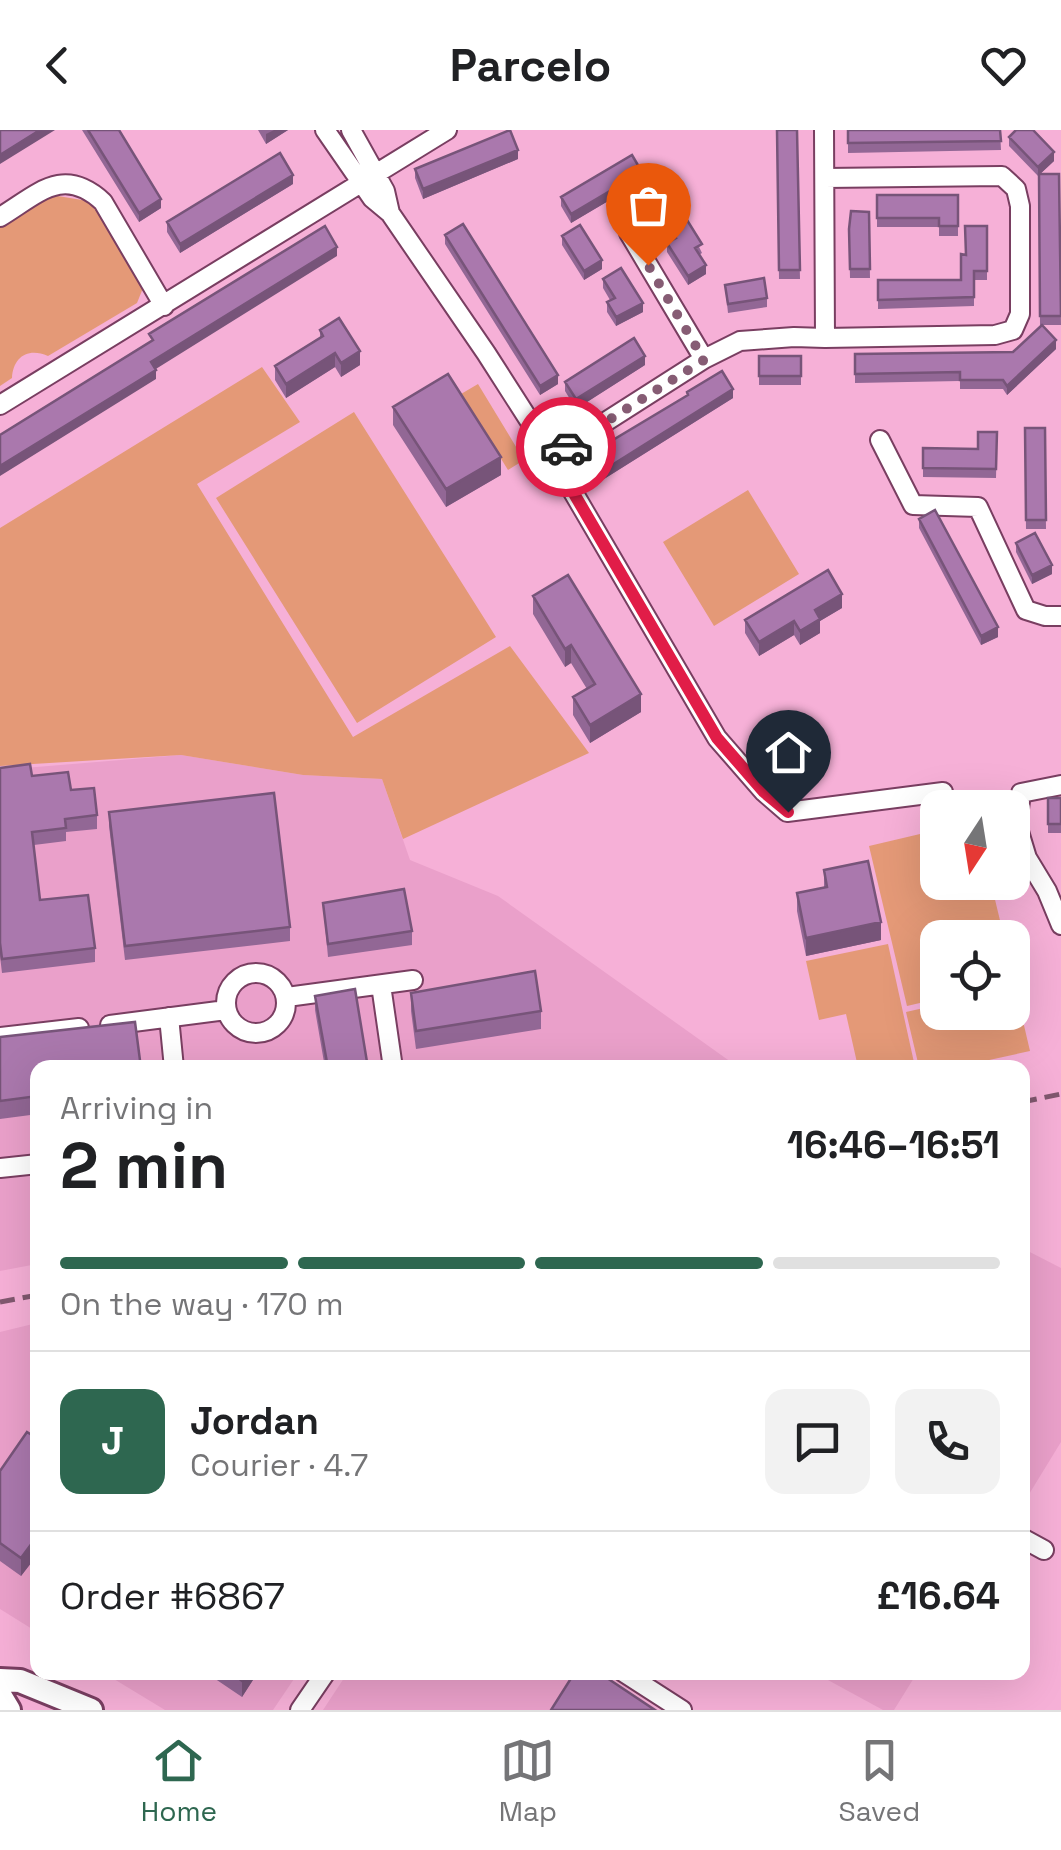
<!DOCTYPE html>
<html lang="en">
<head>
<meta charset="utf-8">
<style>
  body { margin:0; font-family:"Space Grotesk",sans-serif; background:#f2f2f2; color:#202124; height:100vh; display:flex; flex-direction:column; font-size:38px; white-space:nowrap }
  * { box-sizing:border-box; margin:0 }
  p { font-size:32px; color:#757577 }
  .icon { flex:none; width:55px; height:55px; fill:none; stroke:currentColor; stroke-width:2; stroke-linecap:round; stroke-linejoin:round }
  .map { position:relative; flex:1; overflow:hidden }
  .panel { position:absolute; left:30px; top:930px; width:1000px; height:620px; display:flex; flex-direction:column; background:#fff; border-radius:20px; box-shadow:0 10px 40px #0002 }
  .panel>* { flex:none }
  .needle { width:65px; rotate:192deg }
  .buttons { position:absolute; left:920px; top:660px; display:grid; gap:20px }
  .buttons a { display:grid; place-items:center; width:110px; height:110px; border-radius:20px; background:#fff; box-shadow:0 10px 40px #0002; font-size:50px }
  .pin { position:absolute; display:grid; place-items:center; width:85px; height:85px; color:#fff; margin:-102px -42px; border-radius:50% 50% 50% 0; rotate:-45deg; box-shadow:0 0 10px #0007 }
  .pin .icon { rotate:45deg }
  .courier { position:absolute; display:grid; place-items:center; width:100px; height:100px; margin:-50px; border:8px solid #e11d48; border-radius:50%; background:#fff; color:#222; box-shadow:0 2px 12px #0007 }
  .overview em { font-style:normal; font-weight:700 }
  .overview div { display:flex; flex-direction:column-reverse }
  .overview { display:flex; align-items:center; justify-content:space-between; height:170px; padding:0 30px }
  h1 { font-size:65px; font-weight:700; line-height:75px }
  .bar { display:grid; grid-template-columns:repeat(4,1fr); gap:15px 10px; align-content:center; height:120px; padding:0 30px }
  .bar i { height:12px; border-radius:8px; background:#e0e0e0 }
  .bar .active { background:#2e6750 }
  .bar p { grid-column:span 4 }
  .line { display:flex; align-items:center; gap:25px; padding:0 30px; border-top:2px solid #e0e0e0 }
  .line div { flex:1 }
  .round { display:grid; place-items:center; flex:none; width:105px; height:105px; border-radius:20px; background:#f2f2f2 }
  header { display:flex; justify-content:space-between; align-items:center; height:130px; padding:0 30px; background:#fff; font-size:45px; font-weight:700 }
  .menu { display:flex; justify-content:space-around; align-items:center; height:140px; border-top:2px solid #e0e0e0; background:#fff; font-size:28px; color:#757577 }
  .menu a { display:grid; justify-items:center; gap:5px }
  .menu .active { color:#2e6750 }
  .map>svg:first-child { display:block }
  .built { fill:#eaa0ca }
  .green { fill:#e49977 }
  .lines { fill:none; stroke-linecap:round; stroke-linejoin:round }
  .minor-casing { stroke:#793e61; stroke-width:22 }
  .major-casing { stroke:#793e61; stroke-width:28 }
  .minor { stroke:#fff; stroke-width:18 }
  .major { stroke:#fff; stroke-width:22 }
  .rail { stroke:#81586f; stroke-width:5; stroke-dasharray:15 8; stroke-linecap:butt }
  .wall { fill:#926795 }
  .shaded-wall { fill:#775479 }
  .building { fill:#aa78ad; stroke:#775479; stroke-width:2.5 }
  .done { stroke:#865c74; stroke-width:10; stroke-dasharray:0 18 }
  .route { stroke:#e11d48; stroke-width:12 }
</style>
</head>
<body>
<header><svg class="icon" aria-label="back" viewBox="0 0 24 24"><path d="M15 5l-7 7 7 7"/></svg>Parcelo<svg class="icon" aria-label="heart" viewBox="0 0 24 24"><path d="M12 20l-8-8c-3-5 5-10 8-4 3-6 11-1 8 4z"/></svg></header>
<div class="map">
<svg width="1061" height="1580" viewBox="0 0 1061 1580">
  <rect width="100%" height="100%" fill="#f6b0d7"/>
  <path class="built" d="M 181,625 L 303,645 L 382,649 L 410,730 L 498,766 L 738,937 L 38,938 L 37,1134 L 0,1141 L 0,640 Z
    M 1022,1118 L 1061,1138 L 1061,1312 L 1023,1374 Z
    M 37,1193 L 37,1502 L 0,1479 L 0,1202 Z
    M 348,1542 L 600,1543 L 658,1580 L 323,1580 Z
    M 104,1543 L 298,1543 L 273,1580 L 165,1580 Z
    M 815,1543 L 917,1542 L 917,1543 L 894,1580 L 883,1580 Z"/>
  <path class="green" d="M 52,65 L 88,71 L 96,76 L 143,158 L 137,173 L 48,226 C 28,217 13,227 12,248 L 0,256 L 0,97 Z
    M 262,237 L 300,292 L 197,354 L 353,607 L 510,516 L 589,623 L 403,709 L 382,649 L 303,645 L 181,625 L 0,636 L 0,398 Z
    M 478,254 L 524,330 L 508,340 L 461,264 Z
    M 354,282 L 496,507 L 357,593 L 216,368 Z
    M 748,360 L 799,444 L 714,496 L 663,412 Z
    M 937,700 L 938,752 L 991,753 L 1004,807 L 938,808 L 937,869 L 907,876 L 869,716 Z
    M 888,814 L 915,937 L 858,937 L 846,884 L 819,890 L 806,831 Z
    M 1013,857 L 1015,857 L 1030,921 L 957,937 L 919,937 L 906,882 L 937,875 L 938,882 L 1012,882 Z"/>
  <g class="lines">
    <g class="minor-casing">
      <path id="minor" d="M 325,0 L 372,68 L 390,83 L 486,223 L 552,326 L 717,608 L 764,662 L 787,682 L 943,662
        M 351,0 L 385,61 L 390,83
        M 824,0 L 825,208
        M 0,87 C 38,64 63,35 103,72 L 164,176
        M 629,103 L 704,229
        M 0,275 L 447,0
        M 880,310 L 913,375 L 978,377 L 1026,480 L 1045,486 L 1061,486
        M 552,326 L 704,229 L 740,211 L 794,207 L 825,208 L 995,205 L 1013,200 L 1020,184 L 1020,76 L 1016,59 L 1002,46 L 825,48
        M 1061,655 L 1021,663 L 1017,695 L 1027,728 L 1047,761 L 1061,795
        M226 873a30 30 0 1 1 60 0a30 30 0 1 1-60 0Z
        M 381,855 L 393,938
        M 287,867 L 413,850
        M 169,887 L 174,938
        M 110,895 L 226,880
        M 0,907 L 79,898
        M 0,1038 L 38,1034
        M 1022,1408 L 1044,1420
        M 623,1542 L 682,1580
        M 300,1580 L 326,1542"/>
    </g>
    <g class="major-casing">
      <path id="major" d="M 0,1550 L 20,1551 L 91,1580
        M 0,1565 L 9,1580"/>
    </g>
    <use href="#minor" class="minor"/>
    <use href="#major" class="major"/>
    <path class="rail" d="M 1022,972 L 1061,964
      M 0,1172 L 38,1165"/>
  </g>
  <path class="wall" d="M 82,0 L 119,0 L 161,78 L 139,92 Z
    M 258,0 L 288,0 L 266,14 Z
    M 777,0 L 797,0 L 800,149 L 779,149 Z
    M 848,0 L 1000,0 L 1001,20 L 848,23 Z
    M 1009,7 L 1054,31 L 1040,44 L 1059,44 L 1061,195 L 1040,195 L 1039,44 L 1038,46 L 1009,16 Z
    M 518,29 L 423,69 L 415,48 L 415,39 Z
    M 642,51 L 571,93 L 561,76 L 561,67 Z
    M 293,54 L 180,123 L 167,102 L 167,92 Z
    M 645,56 L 684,86 L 702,123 L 699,125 L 706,144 L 688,155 L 667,122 L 667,113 L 672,110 L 645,65 Z
    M 877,65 L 958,65 L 958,106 L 939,106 L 939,97 L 877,97 Z
    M 869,82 L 870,148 L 850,148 L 849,99 Z
    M 987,96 L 987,150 L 974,150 L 974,176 L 878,179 L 878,150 L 961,150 L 966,125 Z
    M 445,105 L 558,254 L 540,265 L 445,114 Z
    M 562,106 L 602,139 L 584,150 L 562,115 Z
    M 603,149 L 643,182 L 616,196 L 607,182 L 607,172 L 610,170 L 603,158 Z
    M 725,155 L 767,168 L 767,177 L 728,183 Z
    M 320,200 L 360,235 L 341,247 L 335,237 L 286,268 L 275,250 L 275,236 L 320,208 Z
    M 1056,219 L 1007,265 L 1003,259 L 960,259 L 960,251 L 855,253 L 855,224 L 1013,222 Z
    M 759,226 L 801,226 L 801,255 L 759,255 Z
    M 645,235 L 576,279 L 565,261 L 565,252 Z
    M 687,262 L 733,268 L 604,349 L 593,331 L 593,322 L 687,265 Z
    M 393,277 L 501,345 L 446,377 L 393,295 Z
    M 1025,298 L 1045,298 L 1046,399 L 1026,399 Z
    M 997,302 L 996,348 L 923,347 L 923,318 L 978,319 Z
    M 919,389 L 998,507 L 981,515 L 919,398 Z
    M 1016,413 L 1052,444 L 1032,454 L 1016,422 Z
    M 533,466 L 641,582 L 590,613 L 573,585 L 573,567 L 587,559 L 571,533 L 565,537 L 533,484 Z
    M 842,478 L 820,491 L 820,503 L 800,515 L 794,505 L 759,526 L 745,503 L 745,490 Z
    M 0,638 L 32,646 L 71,660 L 97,685 L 97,699 L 66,702 L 66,711 L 34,715 L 40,770 L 95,818 L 95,832 L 2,843 L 0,826 Z
    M 1048,668 L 1061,668 L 1061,703 L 1048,703 Z
    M 109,682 L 290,797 L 290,811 L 125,830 L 109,696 Z
    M 824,740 L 881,810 L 806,826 L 797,781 L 797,763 L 824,758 Z
    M 323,773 L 412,801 L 412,815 L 328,827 Z
    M 411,863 L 541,881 L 541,899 L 416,919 L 411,881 Z
    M 315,866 L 368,938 L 325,938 L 315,880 Z
    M 0,907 L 38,938 L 38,984 L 0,989 Z
    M 38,1309 L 38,1424 L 21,1446 L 0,1431 L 0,1341 Z
    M 205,1542 L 258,1542 L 242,1567 Z"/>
  <path class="shaded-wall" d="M 40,0 L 55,0 L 0,34 L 0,25 Z
    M 274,0 L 288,0 L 266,14 L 266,4 Z
    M 518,20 L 518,29 L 423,69 L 423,59 Z
    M 1054,22 L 1054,31 L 1038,46 L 1038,37 Z
    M 642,42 L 642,51 L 571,93 L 571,84 Z
    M 293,45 L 293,54 L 180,123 L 180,114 Z
    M 161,69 L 161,78 L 139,92 L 139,83 Z
    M 337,117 L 337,126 L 151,242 L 151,232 Z
    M 602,130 L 602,139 L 584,150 L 584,141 Z
    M 706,135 L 706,144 L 688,155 L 688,146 Z
    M 643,173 L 643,182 L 616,196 L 616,187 Z
    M 1056,210 L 1056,219 L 1007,265 L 1007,256 Z
    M 360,221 L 360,235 L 341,247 L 341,233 Z
    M 335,223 L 335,237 L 286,268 L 286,254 Z
    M 645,226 L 645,235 L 576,279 L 576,269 Z
    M 156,240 L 156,249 L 0,346 L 0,336 Z
    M 558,245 L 558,254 L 540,265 L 540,256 Z
    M 733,259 L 733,268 L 604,349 L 604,340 Z
    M 501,327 L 501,345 L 446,377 L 446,359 Z
    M 1052,435 L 1052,444 L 1032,454 L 1032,445 Z
    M 842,464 L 842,478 L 820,491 L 820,503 L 800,515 L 800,501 L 815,480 Z
    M 794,491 L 794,505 L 759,526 L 759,512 Z
    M 998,497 L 998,507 L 981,515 L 981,506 Z
    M 571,515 L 571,533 L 565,537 L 565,519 Z
    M 641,564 L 641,582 L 590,613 L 590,595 Z
    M 881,792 L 881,810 L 806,826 L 806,808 Z
    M 38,1405 L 38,1424 L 21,1446 L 21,1428 Z
    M 247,1542 L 258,1542 L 242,1567 L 242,1551 Z"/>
  <path class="building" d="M 0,0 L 40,0 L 0,25 Z
    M 88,0 L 119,0 L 161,69 L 139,83 Z
    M 510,0 L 518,20 L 423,59 L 415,39 Z
    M 777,0 L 797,0 L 800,140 L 779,140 Z
    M 848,0 L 1000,0 L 1001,11 L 848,13 Z
    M 1016,0 L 1033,0 L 1054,22 L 1038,37 L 1009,7 Z
    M 280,23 L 293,45 L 180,114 L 167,92 Z
    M 632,25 L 642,42 L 571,84 L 561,67 Z
    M 1039,44 L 1059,44 L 1061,186 L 1040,186 Z
    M 663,45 L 684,81 L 682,82 L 702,114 L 695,118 L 706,135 L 688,146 L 667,113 L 676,108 L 645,56 Z
    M 877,65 L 958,65 L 958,96 L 939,96 L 939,88 L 877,88 Z
    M 851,81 L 869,82 L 870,139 L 850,139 L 849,99 Z
    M 463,94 L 558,245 L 540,256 L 445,105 Z
    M 580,95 L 602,130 L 584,141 L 562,106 Z
    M 325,96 L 337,117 L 151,232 L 156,240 L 0,336 L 0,305 L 153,210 L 149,204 Z
    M 965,96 L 987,96 L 987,141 L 974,141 L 974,167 L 878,170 L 878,150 L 961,150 L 961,124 L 966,125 Z
    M 621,138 L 643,173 L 616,187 L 607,172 L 615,168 L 603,149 Z
    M 764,148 L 767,168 L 728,174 L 725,155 Z
    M 339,188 L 360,221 L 341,233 L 335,223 L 286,254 L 275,236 L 323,206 L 320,200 Z
    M 1042,195 L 1056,210 L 1007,256 L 1003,250 L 960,250 L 960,242 L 855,244 L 855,224 L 1013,222 Z
    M 634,208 L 645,226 L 576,269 L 565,252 Z
    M 759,226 L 801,226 L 801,246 L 759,246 Z
    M 722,241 L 733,259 L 604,340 L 593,322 L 688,265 L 687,262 Z
    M 448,244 L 501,327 L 446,359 L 393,277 Z
    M 1025,298 L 1045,298 L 1046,390 L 1026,390 Z
    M 978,302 L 997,302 L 996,339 L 923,338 L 923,318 L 978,319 Z
    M 935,380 L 998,497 L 981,506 L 919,389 Z
    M 1035,403 L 1052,435 L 1032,445 L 1016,413 Z
    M 828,440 L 842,464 L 815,480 L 820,489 L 800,501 L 794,491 L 759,512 L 745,490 Z
    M 568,445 L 641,564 L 590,595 L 573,567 L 595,554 L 571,515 L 565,519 L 533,466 Z
    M 30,634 L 32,646 L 68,642 L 71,660 L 94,658 L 97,685 L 65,689 L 66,698 L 32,702 L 40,770 L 88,765 L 95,818 L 2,829 L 0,813 L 0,638 Z
    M 274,663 L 290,797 L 125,816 L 109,682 Z
    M 1048,668 L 1061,668 L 1061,694 L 1048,694 Z
    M 868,731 L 881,792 L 806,808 L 797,763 L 827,757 L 824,740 Z
    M 404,759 L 412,801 L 328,814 L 323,773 Z
    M 535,841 L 541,881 L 416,901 L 411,863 Z
    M 355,859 L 368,938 L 328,938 L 315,866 Z
    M 135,892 L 141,938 L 38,938 L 38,966 L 0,971 L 0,907 Z
    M 27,1302 L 38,1309 L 38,1405 L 21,1428 L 0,1413 L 0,1341 Z
    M 230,1542 L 247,1542 L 242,1551 Z
    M 575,1542 L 598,1542 L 655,1580 L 551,1580 Z"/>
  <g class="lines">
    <path class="done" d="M 566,317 L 704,230 L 648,135"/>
    <path class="route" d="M 566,317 L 552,326 L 717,608 L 764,662 L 788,682"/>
  </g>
</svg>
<div class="buttons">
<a><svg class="needle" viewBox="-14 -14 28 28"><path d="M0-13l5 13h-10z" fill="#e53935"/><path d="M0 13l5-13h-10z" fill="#757577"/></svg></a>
<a><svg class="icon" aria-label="locate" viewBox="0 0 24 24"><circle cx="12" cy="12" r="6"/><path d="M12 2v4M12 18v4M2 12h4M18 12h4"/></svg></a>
</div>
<div class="pin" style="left:648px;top:135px;background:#ea580c"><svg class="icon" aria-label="bag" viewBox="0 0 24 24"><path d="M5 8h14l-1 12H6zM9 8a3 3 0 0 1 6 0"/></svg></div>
<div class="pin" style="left:788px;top:682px;background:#1f2937"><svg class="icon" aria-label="home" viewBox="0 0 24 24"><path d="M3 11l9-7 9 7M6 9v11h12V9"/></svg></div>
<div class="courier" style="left:566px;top:317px"><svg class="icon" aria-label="car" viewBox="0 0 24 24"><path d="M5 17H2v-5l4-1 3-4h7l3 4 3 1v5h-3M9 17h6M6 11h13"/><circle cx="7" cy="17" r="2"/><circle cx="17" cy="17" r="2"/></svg></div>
<section class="panel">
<div class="overview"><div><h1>2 min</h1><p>Arriving in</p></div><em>16:46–16:51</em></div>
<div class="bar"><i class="active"></i><i class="active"></i><i class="active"></i><i></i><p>On the way · 170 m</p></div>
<div class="line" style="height:180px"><b class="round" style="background:#2e6750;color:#fff">J</b><div><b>Jordan</b><p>Courier · 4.7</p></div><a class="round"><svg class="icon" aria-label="chat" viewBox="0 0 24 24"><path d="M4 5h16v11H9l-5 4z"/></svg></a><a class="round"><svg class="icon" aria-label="phone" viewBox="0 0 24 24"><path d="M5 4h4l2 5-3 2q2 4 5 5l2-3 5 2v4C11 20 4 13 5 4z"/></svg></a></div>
<div class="line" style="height:130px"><div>Order #6867</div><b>£16.64</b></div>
</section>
</div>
<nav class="menu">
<a class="active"><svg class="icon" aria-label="home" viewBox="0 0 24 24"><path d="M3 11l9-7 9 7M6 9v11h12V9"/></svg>Home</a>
<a><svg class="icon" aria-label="map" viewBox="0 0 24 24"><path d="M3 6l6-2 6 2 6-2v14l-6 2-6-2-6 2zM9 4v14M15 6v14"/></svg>Map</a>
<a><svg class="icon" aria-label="saved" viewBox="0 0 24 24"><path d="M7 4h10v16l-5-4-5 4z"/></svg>Saved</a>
</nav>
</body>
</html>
